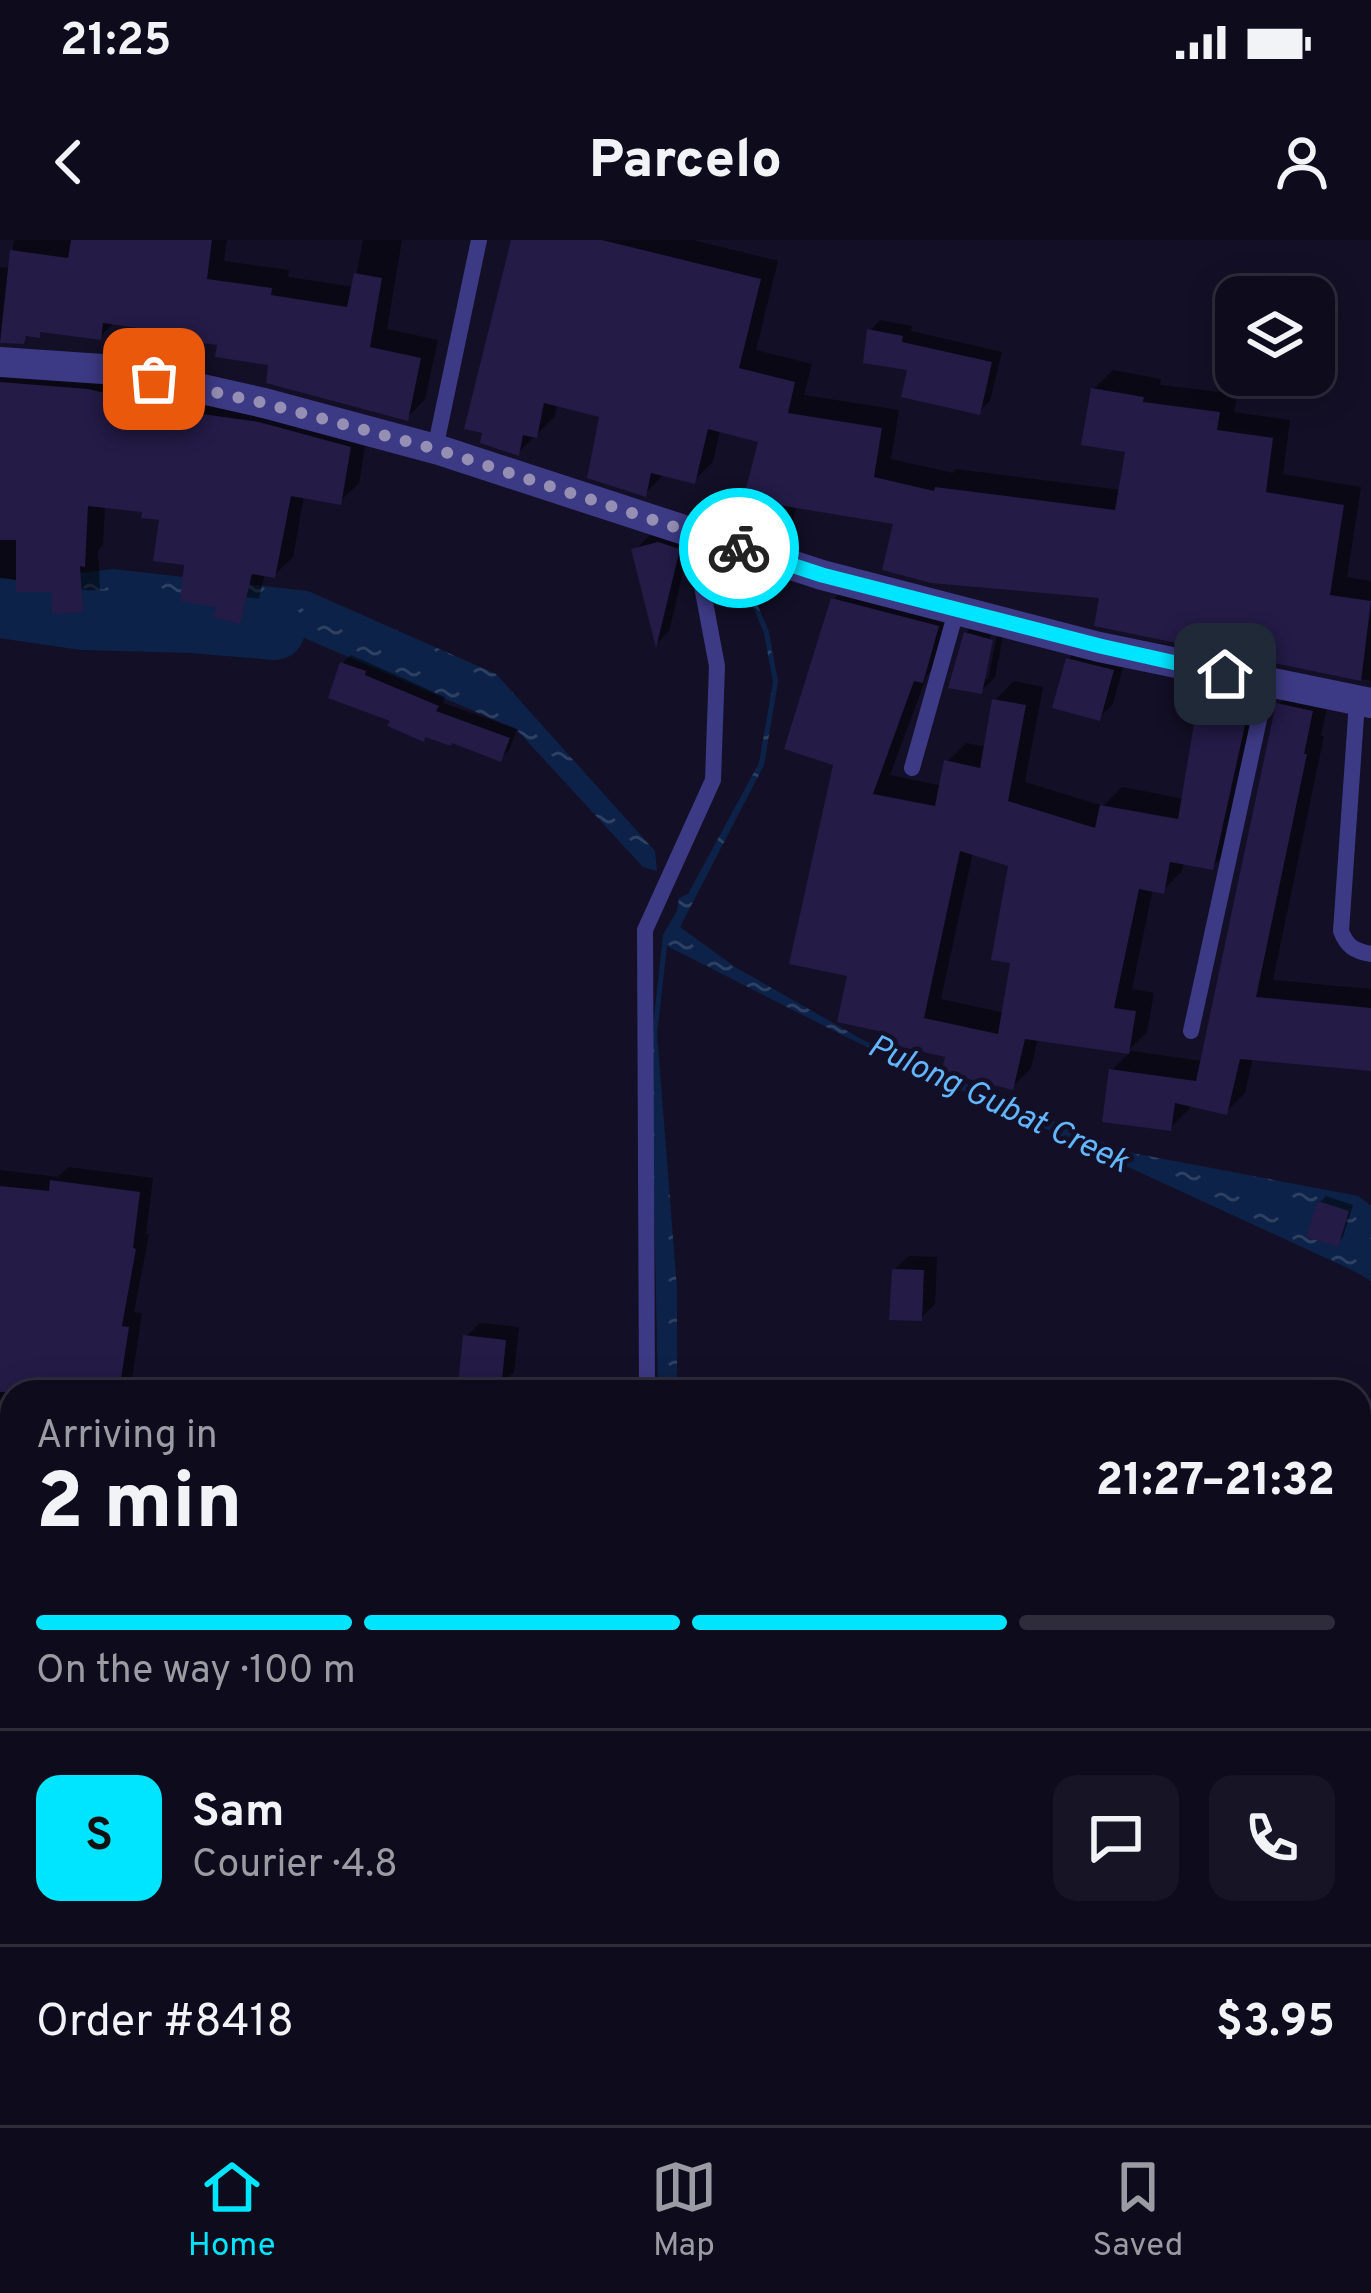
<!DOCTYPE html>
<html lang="en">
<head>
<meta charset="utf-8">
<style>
  body { margin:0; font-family:Overpass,sans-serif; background:#171425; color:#f1f3f6; height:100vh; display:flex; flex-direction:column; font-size:45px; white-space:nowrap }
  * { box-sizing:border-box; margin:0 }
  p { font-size:39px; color:#9b9ba3 }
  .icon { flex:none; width:66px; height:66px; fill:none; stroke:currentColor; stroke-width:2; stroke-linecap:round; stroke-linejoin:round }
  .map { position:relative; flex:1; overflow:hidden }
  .details { position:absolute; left:0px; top:1140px; width:1371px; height:747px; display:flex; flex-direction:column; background:#0e0b1c; border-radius:36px 36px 0 0; box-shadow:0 6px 30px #0003,0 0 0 3px #2e2b3b }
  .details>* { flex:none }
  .buttons { position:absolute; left:1215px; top:36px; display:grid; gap:24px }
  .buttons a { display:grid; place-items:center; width:120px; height:120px; border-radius:24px; background:#0e0b1c; box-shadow:0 6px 30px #0003,0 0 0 3px #2e2b3b; font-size:60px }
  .pin { position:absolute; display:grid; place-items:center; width:102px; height:102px; color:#fff; margin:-51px; border-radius:24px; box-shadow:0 6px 18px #0006 }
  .courier { position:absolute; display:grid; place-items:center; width:120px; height:120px; margin:-60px; border:9px solid #00e5ff; border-radius:50%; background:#fff; color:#222; box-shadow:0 3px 15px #0007 }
  .summary em { font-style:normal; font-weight:800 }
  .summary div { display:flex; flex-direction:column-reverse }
  .summary { display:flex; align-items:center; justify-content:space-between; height:204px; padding:0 36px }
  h1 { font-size:78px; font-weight:800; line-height:90px }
  .bar { display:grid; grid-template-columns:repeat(4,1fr); gap:18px 12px; align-content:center; height:144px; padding:0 36px }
  .bar i { height:15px; border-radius:9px; background:#2e2b3b }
  .bar .on { background:#00e5ff }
  .bar p { grid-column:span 4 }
  .line { display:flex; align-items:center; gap:30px; padding:0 36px; border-top:3px solid #2e2b3b }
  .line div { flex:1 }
  .round { display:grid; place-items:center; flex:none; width:126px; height:126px; border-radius:24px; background:#171425 }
  .status { display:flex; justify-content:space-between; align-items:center; height:84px; padding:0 60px; background:#0e0b1c; direction:ltr }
  .status svg { height:33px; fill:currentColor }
  header { display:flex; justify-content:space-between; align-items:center; height:156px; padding:0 36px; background:#0e0b1c; font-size:54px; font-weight:800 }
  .dock { display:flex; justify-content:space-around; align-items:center; height:168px; border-top:3px solid #2e2b3b; background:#0e0b1c; font-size:33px; color:#9b9ba3 }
  .dock a { display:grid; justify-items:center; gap:6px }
  .dock .on { color:#00e5ff }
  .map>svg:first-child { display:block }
  .water { fill:url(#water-ripples) }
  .shadow { fill:#0007; fill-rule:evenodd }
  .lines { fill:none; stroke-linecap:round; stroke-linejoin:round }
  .canal { stroke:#0c2248; stroke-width:36 }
  .river { stroke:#0c2248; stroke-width:60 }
  .building { fill:#241b47; fill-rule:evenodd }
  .service { stroke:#3d3a85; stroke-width:16 }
  .minor { stroke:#3d3a85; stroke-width:30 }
  .tertiary { stroke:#3d3a85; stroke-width:30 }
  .done { stroke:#948fb3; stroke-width:12; stroke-dasharray:0 21.6 }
  .route { stroke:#00e5ff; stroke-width:15 }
  .labels { text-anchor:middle; stroke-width:9; stroke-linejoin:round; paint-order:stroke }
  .water-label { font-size:33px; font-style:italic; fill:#62b6ff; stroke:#130f26 }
</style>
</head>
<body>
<div class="status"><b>21:25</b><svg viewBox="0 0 49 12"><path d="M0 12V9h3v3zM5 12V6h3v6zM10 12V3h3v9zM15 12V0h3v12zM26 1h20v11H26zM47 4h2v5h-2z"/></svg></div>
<header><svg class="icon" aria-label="back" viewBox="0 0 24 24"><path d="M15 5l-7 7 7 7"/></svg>Parcelo<svg class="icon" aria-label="person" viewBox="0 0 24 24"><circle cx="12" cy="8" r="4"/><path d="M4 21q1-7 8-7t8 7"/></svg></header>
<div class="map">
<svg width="1371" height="1885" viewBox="0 0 1371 1885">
  <defs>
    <pattern id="water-ripples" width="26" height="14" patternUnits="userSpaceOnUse" patternTransform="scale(3)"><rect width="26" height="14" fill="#0c2248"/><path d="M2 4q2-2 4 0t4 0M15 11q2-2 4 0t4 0" fill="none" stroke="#2f4163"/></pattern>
  </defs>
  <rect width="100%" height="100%" fill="#130f26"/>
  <path class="water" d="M 734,310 L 769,392 L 778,442 L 764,525 L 680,687 L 735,727 L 863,800 L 1127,912 L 1358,956 L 1371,966 L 1371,1041 L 1354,1031 L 846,797 L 667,706 L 657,794 L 677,1048 L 677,1152 L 658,1152 L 651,805 L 663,695 L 677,671 L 679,658 L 688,654 L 759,523 L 773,442 L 764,393 L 735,323 Z
    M 113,329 L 308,351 L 496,434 L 655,611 L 657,631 L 643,627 L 516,489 L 302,397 L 117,373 L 0,396 L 0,343 Z"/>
  <path class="shadow" d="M 14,0 L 227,0 L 224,21 L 289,30 L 288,37 L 354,47 L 363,0 L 402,0 L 387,89 L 438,100 L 425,159 L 407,178 L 271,122 L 182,91 L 115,82 L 100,97 L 44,89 L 38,95 L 30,94 L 23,101 L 0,101 L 0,27 L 10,28 Z
    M 514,0 L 693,0 L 778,21 L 756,110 L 812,124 L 804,155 L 899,170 L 891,219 L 953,233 L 956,229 L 1121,250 L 1128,210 L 1094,149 L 1113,130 L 1161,139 L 1160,145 L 1237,154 L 1234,172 L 1290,180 L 1283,234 L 1361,247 L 1347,337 L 1371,341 L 1371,441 L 1098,383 L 1102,355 L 897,281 L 797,265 L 792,283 L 778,297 L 734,283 L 746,271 L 782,262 L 762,200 L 720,190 L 713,222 L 694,240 L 665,233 L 645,254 L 603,175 L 557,164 L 555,176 L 519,212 Z
    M 880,80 L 912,86 L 911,91 L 1002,112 L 990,161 L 979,172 L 870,91 Z
    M 0,109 L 368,188 L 359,243 L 340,261 L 304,256 L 293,317 L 274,335 L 265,334 L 258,362 L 239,380 L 219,365 L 187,322 L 163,277 L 145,269 L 105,265 L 103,305 L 98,310 L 100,350 L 81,369 L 54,350 L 0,349 Z
    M 674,289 L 692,295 L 669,391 L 658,402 L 635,310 L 649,296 Z
    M 853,340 L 956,367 L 941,420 L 927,435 L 890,535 L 942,546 L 947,522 L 966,503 L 987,507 L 995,460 L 1014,441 L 1043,447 L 1025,542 L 1103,566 L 1122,547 L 1184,559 L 1203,449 L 1222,430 L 1268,440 L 1231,608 L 1212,627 L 1184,622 L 1182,631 L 1163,650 L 1153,648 L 1132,749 L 1154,753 L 1147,792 L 1128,811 L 1038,798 L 1031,828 L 1012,847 L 948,814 L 891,790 L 851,734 L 836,523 L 834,359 ZM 973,612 L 1011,624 L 1014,720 L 1005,773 L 941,759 Z
    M 980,379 L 1005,386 L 995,437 L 981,451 L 966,393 ZM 993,384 L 999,385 L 988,439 L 982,439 Z
    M 1082,406 L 1126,416 L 1113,464 L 1099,478 L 1068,420 Z
    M 351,415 L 445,457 L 443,463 L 517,489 L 509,510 L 500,518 L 394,479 L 342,424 Z
    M 1297,446 L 1330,453 L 1321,496 L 1324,496 L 1273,740 L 1371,749 L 1371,828 L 1253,817 L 1245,853 L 1226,872 L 1190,863 L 1189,869 L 1170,888 L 1112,830 L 1131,811 L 1203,821 L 1278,465 Z
    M 68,927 L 153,938 L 146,994 L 149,994 L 134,1072 L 142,1073 L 130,1152 L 12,1152 L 12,1183 L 0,1181 L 0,930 L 58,937 Z
    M 1326,956 L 1353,965 L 1343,997 L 1337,1003 L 1320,962 Z
    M 909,1016 L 937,1017 L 935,1064 L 921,1078 L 894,1030 Z
    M 480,1083 L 519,1087 L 514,1132 L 499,1146 L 466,1097 Z"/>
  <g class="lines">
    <path class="canal" d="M 680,1882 L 680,1885"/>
    <path class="river" d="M 0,368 L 83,380 L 192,383 L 275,390"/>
  </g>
  <path class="building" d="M 71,0 L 212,0 L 207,39 L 272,48 L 271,55 L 347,67 L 354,33 L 382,38 L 370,107 L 421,118 L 408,181 L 266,143 L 268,125 L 215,117 L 217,105 L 178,100 L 179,94 L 103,83 L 101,100 L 40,92 L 40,98 L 26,96 L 24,104 L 0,103 L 10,10 L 68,18 Z
    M 511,0 L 602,0 L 761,39 L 739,128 L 795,142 L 788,173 L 882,188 L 874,237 L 934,251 L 935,247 L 1115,270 L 1125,212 L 1081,205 L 1091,148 L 1144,157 L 1143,162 L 1220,172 L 1217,190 L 1273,198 L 1266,252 L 1344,265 L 1330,355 L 1371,361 L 1361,441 L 1094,386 L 1099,358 L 931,343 L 882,330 L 893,284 L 784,266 L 744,256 L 758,202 L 708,189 L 695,244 L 651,233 L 646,257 L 587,238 L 599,177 L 544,163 L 537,198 L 523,195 L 519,216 L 480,203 L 482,193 L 464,189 Z
    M 867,89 L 903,96 L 902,102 L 992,122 L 980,175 L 901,157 L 907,130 L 863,123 Z
    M 0,142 L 88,149 L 195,173 L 259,182 L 351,207 L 341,265 L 291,256 L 275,338 L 252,334 L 240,384 L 213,377 L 216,367 L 180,361 L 184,325 L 153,321 L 159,280 L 141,278 L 142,272 L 88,266 L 85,327 L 80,326 L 83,372 L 52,374 L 51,352 L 16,352 L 16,300 L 0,300 Z
    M 787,269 L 779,300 L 729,284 Z
    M 658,302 L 680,309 L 656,408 L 631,309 Z
    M 831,358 L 939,386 L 923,443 L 914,441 L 873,554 L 935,566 L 944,520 L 980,528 L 992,459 L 1026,465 L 1008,561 L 1095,588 L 1100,565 L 1178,579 L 1200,448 L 1251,458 L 1213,630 L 1170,622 L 1164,654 L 1139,649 L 1114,768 L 1136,771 L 1129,814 L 1025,799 L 1013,850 L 941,832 L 945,817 L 885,803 L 887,793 L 837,782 L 847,736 L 789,724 L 833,525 L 784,509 ZM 960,611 L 1008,626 L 991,720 L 1010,723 L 998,794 L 924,778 Z
    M 964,392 L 993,400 L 982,454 L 948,448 Z
    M 1066,418 L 1114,430 L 1100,481 L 1052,468 Z
    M 340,422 L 366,431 L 365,435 L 439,466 L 436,471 L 510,498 L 501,522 L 452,503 L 451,506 L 425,497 L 424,502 L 387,486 L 390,481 L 328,458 Z
    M 1276,463 L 1313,471 L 1304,514 L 1307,514 L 1256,757 L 1371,768 L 1371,831 L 1240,819 L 1227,875 L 1175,863 L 1171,891 L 1102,882 L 1109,829 L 1196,841 Z
    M 50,940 L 140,952 L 133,1008 L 136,1009 L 122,1086 L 129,1087 L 119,1152 L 0,1152 L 0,946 L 49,951 Z
    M 1318,961 L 1349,971 L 1338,1007 L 1306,997 Z
    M 892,1029 L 924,1030 L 922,1081 L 889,1080 Z
    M 463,1095 L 506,1100 L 501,1149 L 458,1145 Z"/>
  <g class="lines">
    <path class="service" d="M 435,209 L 479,0
      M 1357,462 L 1341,691 C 1347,707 1355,711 1371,714
      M 912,528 L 957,368
      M 1191,791 L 1267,443
      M 647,1152 L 645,690 L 713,540 L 717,426 L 692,293"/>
    <path class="minor" d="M 0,1614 L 12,1612
      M 0,1866 L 12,1865
      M 977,1875 L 1073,1885
      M 294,1885 L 296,1875"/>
    <path class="tertiary" d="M 0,122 L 117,130 L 264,163 L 439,210 L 822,335 L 1099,407 L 1371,463"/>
  </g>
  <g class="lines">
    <path class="done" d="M 154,139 L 264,163 L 439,210 L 739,308"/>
    <path class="route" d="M 739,308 L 822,335 L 1100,406 L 1225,434"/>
  </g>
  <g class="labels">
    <g class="water-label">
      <text transform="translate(999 862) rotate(25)" y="12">Pulong Gubat Creek</text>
    </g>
  </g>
</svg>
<div class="buttons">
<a><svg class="icon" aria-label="layers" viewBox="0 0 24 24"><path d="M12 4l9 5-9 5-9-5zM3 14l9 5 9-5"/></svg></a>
</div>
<div class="pin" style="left:154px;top:139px;background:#ea580c"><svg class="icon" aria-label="bag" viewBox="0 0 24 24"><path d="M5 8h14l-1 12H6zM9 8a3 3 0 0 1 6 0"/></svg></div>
<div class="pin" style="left:1225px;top:434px;background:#1f2937"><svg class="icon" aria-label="home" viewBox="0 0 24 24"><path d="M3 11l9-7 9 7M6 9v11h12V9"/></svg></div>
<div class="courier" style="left:739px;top:308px"><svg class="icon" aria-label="bike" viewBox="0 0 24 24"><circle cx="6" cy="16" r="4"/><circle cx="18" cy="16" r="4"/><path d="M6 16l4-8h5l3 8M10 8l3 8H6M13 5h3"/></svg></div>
<section class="details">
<div class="summary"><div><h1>2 min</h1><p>Arriving in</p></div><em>21:27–21:32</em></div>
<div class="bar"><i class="on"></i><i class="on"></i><i class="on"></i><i></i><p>On the way · 100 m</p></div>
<div class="line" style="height:216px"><b class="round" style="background:#00e5ff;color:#111">S</b><div><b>Sam</b><p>Courier · 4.8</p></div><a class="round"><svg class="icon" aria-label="chat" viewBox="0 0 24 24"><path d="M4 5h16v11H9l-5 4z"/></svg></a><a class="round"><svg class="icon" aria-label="phone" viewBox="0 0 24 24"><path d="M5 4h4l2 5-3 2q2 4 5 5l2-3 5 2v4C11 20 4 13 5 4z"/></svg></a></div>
<div class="line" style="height:156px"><div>Order #8418</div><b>$3.95</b></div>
</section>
</div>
<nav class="dock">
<a class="on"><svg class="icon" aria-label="home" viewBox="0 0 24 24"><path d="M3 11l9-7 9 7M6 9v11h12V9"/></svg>Home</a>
<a><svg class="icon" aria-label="map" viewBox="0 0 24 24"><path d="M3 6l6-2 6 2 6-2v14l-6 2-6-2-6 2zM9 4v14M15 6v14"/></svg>Map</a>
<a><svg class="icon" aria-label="saved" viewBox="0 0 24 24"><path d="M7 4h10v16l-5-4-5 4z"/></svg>Saved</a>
</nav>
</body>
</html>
